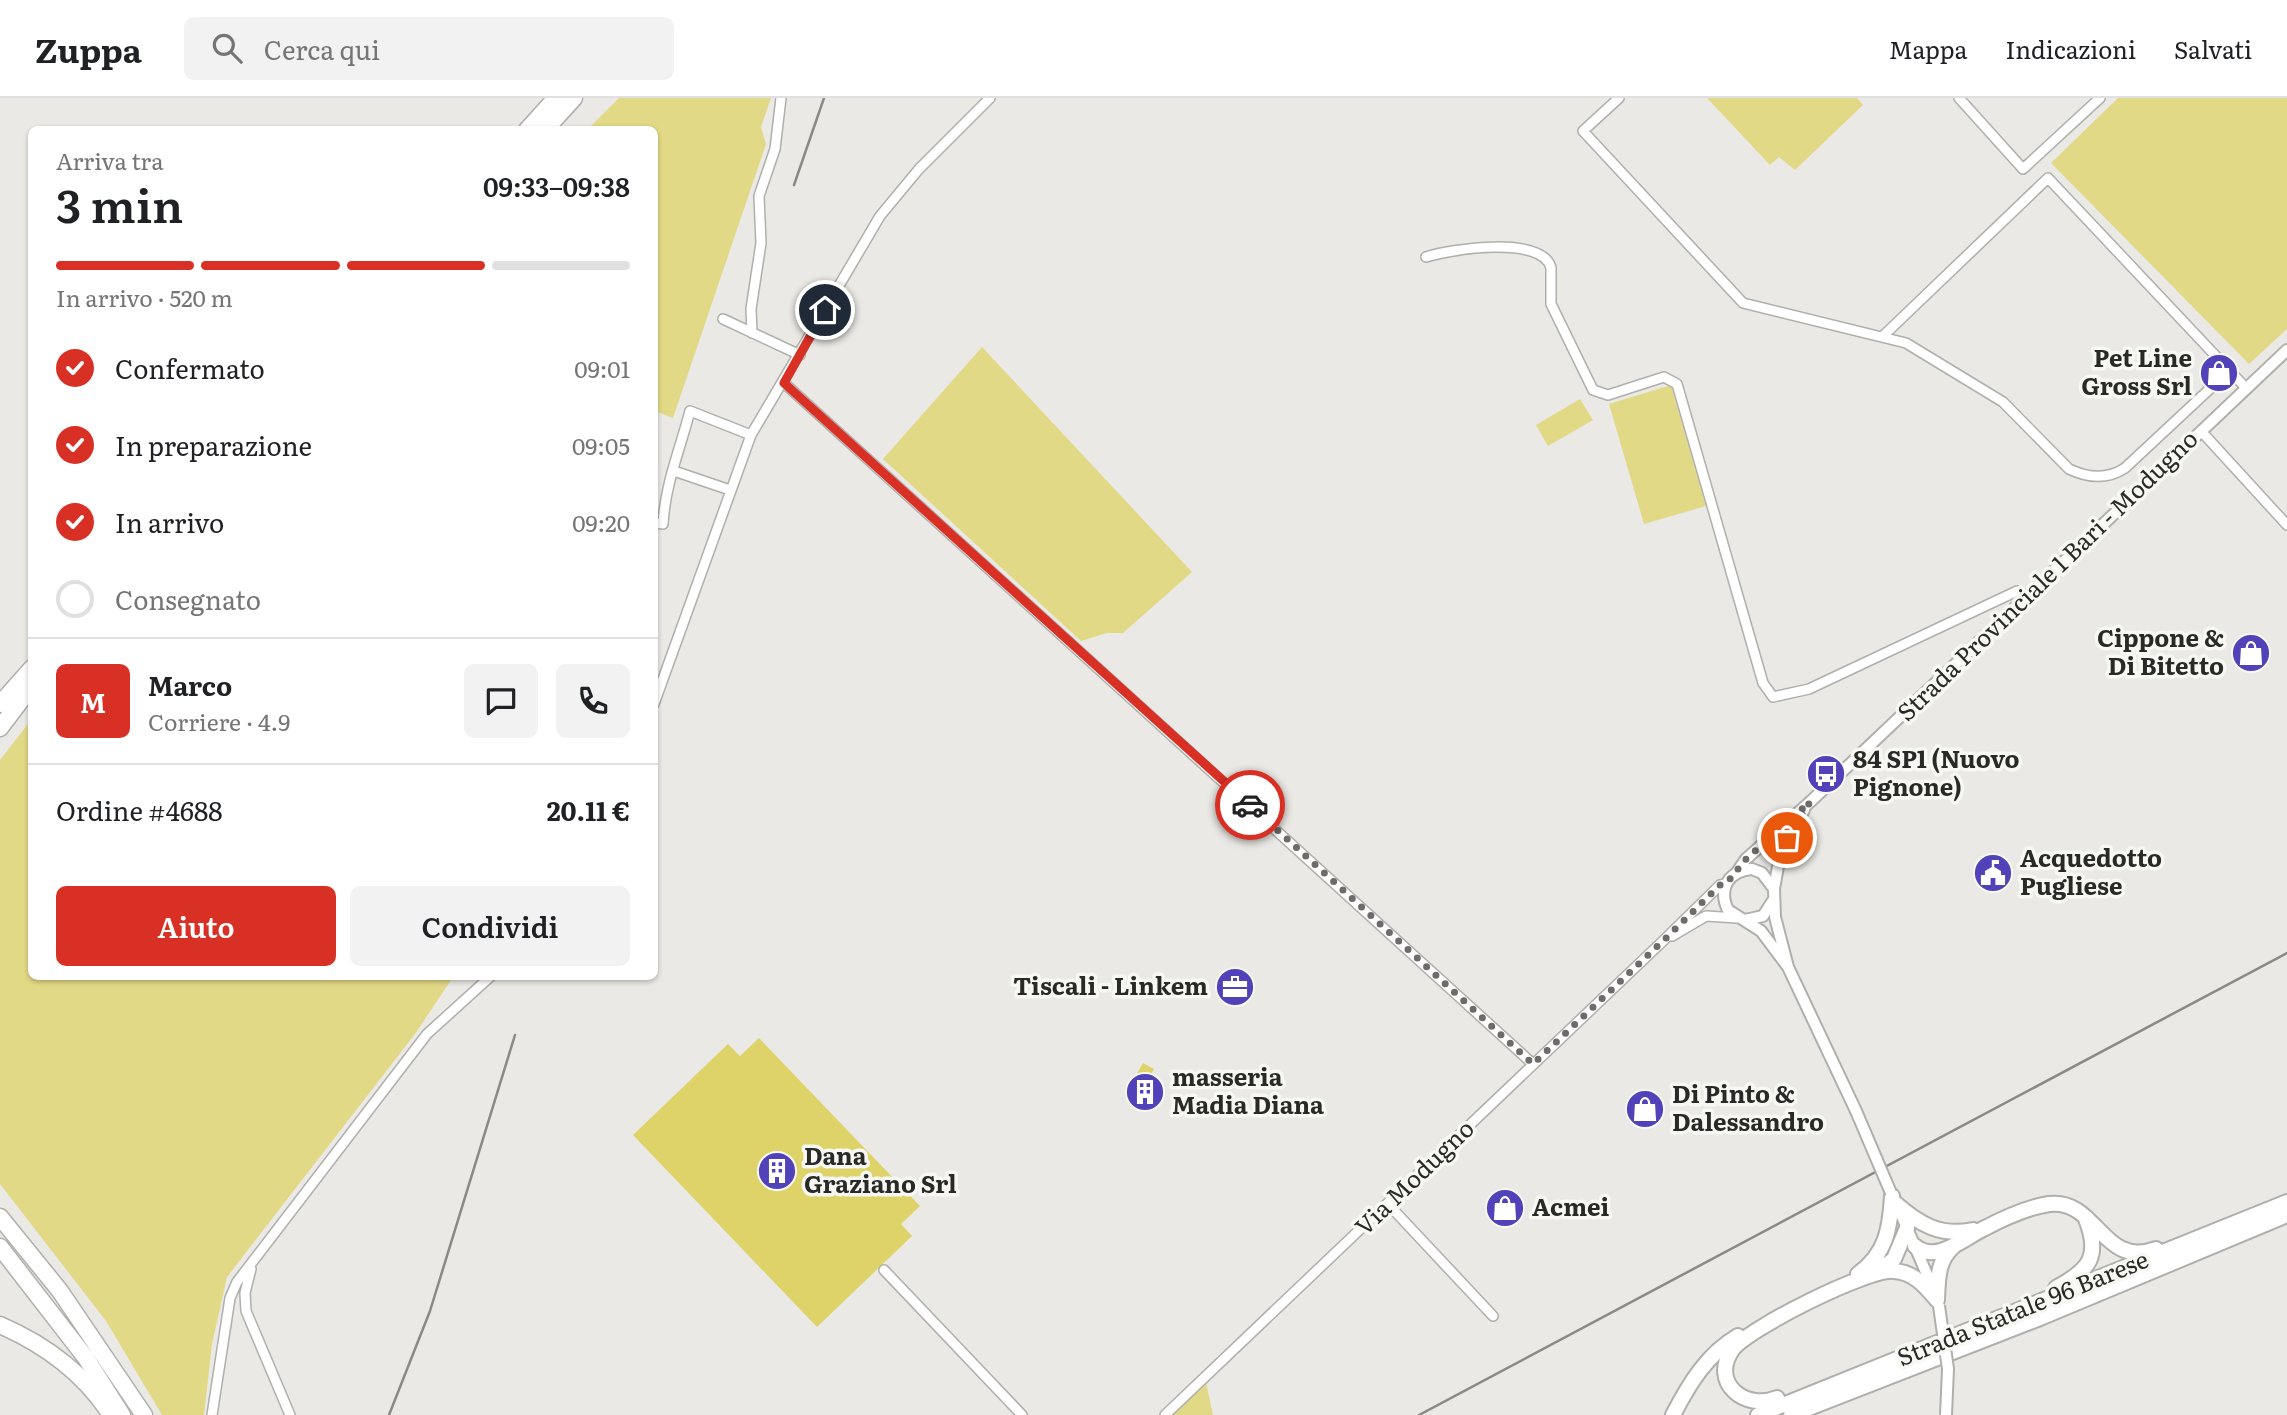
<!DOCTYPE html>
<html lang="it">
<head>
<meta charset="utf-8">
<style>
  body { margin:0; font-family:Literata,serif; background:#f2f2f2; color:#202124; height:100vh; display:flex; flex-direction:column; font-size:26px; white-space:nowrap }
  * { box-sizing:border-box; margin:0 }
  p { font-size:23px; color:#757577 }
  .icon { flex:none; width:38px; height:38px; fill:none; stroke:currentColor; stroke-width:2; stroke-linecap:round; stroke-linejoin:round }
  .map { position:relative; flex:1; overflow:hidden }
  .side { position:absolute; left:28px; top:28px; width:630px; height:854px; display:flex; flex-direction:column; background:#fff; border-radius:10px; box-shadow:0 2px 5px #0004 }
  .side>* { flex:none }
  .pin { position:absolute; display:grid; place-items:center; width:60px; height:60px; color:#fff; margin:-30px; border:4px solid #fff; border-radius:50%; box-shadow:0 2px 7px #0007 }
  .courier { position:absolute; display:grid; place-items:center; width:70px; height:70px; margin:-35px; border:5px solid #d93025; border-radius:50%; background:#fff; color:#222; box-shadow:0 2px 9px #0007 }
  .head em { font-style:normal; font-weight:600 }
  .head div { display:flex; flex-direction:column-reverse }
  .head { display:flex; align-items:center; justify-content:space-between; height:119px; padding:0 28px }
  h1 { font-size:46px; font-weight:600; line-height:52px }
  .bar { display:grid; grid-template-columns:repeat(4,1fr); gap:10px 7px; align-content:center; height:84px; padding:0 28px }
  .bar i { height:9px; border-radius:5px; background:#e0e0e0 }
  .bar .active { background:#d93025 }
  .bar p { grid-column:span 4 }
  .line { display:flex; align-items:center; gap:18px; padding:0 28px; border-top:2px solid #e0e0e0 }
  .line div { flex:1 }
  .round { display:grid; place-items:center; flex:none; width:74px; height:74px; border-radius:10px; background:#f2f2f2 }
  ol { padding:0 28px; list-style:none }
  li { display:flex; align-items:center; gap:21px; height:77px }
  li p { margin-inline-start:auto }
  li .icon { padding:7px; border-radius:50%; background:#d93025; color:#fff; stroke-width:4 }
  li:last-child { color:#757577 }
  li i { width:38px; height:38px; border:4px solid #e0e0e0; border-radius:50% }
  .action { display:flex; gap:14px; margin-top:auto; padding:14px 28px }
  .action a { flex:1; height:80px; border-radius:10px; background:#d93025; color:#fff; font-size:28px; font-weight:600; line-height:80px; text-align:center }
  .action a+a { background:#f2f2f2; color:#202124 }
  header { display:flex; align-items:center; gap:42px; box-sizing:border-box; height:98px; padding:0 35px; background:#fff; border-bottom:2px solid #e0e0e0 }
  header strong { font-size:33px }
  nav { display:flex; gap:38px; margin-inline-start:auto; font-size:24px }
  .search { width:490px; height:63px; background:#f2f2f2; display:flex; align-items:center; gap:18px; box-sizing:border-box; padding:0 24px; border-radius:10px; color:#757577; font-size:26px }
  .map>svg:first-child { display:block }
  .green { fill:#e2d986 }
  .building { fill:#ded368 }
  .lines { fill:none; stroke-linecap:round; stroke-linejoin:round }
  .minor-casing { stroke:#afafab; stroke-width:12 }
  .tertiary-casing { stroke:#afafab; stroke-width:14 }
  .primary-casing { stroke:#afafab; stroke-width:18 }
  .trunk-casing { stroke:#afafab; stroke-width:19 }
  .motorway-casing { stroke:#afafab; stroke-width:19 }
  .minor { stroke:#fff; stroke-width:9 }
  .tertiary { stroke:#fff; stroke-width:10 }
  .primary { stroke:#fff; stroke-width:14 }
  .trunk { stroke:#fff; stroke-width:16 }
  .motorway { stroke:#fff; stroke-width:16 }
  .rail { stroke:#8a8986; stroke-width:2.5 }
  .tertiary-bridge-casing { stroke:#afafab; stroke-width:14; stroke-linecap:butt }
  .tertiary-bridge { stroke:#fff; stroke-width:10 }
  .done { stroke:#6d6c6a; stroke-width:7; stroke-dasharray:0 12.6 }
  .route { stroke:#d93025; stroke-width:9 }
  .labels { text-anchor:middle; stroke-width:7; stroke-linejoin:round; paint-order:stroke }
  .poi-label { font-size:24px; font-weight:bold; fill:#292927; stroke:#f7f7f3; text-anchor:start }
  .street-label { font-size:24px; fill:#292927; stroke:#f7f7f3 }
</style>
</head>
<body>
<header>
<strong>Zuppa</strong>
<div class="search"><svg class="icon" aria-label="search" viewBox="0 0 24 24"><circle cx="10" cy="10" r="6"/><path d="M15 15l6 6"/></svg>Cerca qui</div>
<nav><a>Mappa</a><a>Indicazioni</a><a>Salvati</a></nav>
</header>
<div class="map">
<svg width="2287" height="1317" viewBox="0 0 2287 1317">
  <rect width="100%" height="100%" fill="#eae9e5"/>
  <path class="green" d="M 619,0 L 771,0 L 761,29 L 766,46 L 673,320 L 655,313 L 654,32 L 588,31 Z
    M 1707,0 L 1857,0 L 1863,7 L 1795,72 L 1779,59 L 1770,67 Z
    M 2118,0 L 2287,0 L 2287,231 L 2249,266 L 2051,65 Z
    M 982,249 L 1192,474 L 1123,535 L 1107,535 L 1081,543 L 883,361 Z
    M 1671,287 L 1706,408 L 1644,426 L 1609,306 Z
    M 1580,301 L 1593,322 L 1548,348 L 1536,327 Z
    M 31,622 L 32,878 L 453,879 L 415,936 L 227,1179 L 212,1246 L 204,1317 L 162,1317 L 106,1223 L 0,1086 L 0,662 Z
    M 1206,1284 L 1213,1317 L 1171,1317 Z"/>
  <path class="building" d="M 759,940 L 920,1108 L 901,1126 L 912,1138 L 817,1229 L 633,1037 L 728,946 L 740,958 Z
    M 1143,965 L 1154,971 L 1146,985 L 1153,989 L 1148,998 L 1154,1002 L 1148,1014 L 1134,1004 L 1144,986 L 1134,981 Z"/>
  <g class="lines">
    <g class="minor-casing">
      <path id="minor" d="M 1619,0 L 1583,33 L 1743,205 L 1906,245 L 2003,304 L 2069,371 C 2088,380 2107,382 2125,370 L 2229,273
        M 1959,0 L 2023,71 L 2100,0
        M 1426,159 C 1450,151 1543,137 1551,170 L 1551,206 L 1593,292 L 1608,297 L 1664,279 L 1677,286 L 1763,585 L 1773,599 L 1809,591 L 2017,493 L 2026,500
        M 723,221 L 800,257
        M 752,235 L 751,211 L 761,145 L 759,98 L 775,51 L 781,0
        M 1882,239 L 2048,80 L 2246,290
        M 784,285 L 1533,966
        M 2201,333 L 2287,427
        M 674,373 L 730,392
        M 654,425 L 663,426 C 665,387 680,351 690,313 L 751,337
        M 654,606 L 751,337 L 880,118 L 919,71 L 990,0
        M 1672,838 L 1706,818 L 1737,820
        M 1388,1106 L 1493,1218
        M 251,1171 L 245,1195 L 246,1213 L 290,1317
        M 884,1172 L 1022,1317
        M 212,1317 L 230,1200 L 237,1184 L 427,936 L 491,878
        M 1165,1317 L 1664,842 L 1720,787 L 1725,786"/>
    </g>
    <g class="tertiary-casing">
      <path id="tertiary" d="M 1737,774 L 1746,761 L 1810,704 L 2287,252
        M 1774,791 L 1780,757 L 1804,712
        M 1745,822 L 1763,818 L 1774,801
        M 1788,869 L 1775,819 L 1774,791 L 1762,775 L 1752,771 C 1728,773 1718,791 1728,812 L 1761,833 L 1788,869 L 1856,1013
        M 1897,1107 L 1935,1195"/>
    </g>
    <g class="primary-casing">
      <path id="primary" d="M 1895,1105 C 1919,1126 1940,1139 1973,1132
        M 1915,1148 C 1936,1166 1964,1140 1983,1131 C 2002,1121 2028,1109 2049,1106 C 2097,1100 2102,1171 2156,1151
        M 1878,1173 L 1894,1161 L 1907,1130
        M 1858,1176 C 1886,1156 1890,1131 1892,1098
        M 2056,1190 C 2089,1172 2101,1159 2086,1121
        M 1937,1202 C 1938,1182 1937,1162 1954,1148
        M 1777,1300 C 1745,1313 1710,1285 1732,1252 C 1747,1231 1868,1170 1894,1173 C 1914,1174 1925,1188 1937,1202
        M 1673,1317 C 1689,1286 1707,1256 1738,1238
        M 1758,1317 L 2287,1104
        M 1791,1317 L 2040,1220 L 2287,1117"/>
    </g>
    <g class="trunk-casing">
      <path id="trunk" d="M 0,1119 L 60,1193 L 144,1317
        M 0,1149 L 86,1260 L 122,1317"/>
    </g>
    <g class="motorway-casing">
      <path id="motorway" d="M 527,32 L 556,0
        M 545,32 L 574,0
        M 0,606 L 32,570
        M 0,630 L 28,593
        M 0,1227 C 46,1247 84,1275 111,1317"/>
    </g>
    <use href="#minor" class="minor"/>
    <use href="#tertiary" class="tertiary"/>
    <use href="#primary" class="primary"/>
    <use href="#trunk" class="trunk"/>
    <use href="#motorway" class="motorway"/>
    <path class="rail" d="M 794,87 L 824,0
      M 389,1317 L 430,1213 L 515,937
      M 1419,1317 L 2287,855"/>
    <g class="tertiary-bridge-casing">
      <path id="tertiary-bridge" d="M 1856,1013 L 1891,1095
        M 1939,1208 L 1948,1271 L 1946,1317"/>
    </g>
    <use href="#tertiary-bridge" class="tertiary-bridge"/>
  </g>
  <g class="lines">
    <path class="done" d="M 1250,707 L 1533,966 L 1664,842 L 1720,787 L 1726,786 L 1746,761 L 1810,704 L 1787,740"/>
    <path class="route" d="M 825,212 L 784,285 L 1250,707"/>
  </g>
  <defs>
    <g id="shop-disc" transform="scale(2.0125)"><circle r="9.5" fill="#5242b9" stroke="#f7f7f3"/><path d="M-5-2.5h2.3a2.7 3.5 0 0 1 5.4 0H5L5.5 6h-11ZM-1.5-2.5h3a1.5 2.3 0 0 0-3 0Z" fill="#fff"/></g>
    <g id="bus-disc" transform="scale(2.0125)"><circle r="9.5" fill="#5242b9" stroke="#f7f7f3"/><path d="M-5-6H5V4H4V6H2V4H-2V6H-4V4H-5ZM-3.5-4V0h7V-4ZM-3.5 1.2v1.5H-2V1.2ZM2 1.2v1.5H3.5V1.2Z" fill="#fff"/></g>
    <g id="civic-disc" transform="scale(2.0125)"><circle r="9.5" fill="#5242b9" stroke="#f7f7f3"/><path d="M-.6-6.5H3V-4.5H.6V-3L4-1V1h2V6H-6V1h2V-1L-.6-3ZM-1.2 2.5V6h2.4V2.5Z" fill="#fff"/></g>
    <g id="office-disc" transform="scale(2.0125)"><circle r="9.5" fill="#5242b9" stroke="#f7f7f3"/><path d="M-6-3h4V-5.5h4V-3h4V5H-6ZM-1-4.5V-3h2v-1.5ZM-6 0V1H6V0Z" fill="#fff"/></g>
    <g id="building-disc" transform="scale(2.0125)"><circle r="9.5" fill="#5242b9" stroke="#f7f7f3"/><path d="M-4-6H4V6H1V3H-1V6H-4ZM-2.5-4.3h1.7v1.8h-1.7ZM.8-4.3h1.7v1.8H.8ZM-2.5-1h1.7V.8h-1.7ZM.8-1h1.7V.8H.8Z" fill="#fff"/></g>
  </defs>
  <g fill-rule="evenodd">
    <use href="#shop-disc" x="2219" y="275"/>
    <use href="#shop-disc" x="2251" y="555"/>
    <use href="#bus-disc" x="1826" y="676"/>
    <use href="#civic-disc" x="1993" y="775"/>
    <use href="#office-disc" x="1235" y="889"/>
    <use href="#building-disc" x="1145" y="994"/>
    <use href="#shop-disc" x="1645" y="1011"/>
    <use href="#building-disc" x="777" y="1073"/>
    <use href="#shop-disc" x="1505" y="1110"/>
  </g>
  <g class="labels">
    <g class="poi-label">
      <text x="2192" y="269" text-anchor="end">Pet Line<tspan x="2192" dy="28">Gross Srl</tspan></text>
      <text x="2224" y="549" text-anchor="end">Cippone &amp;<tspan x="2224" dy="28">Di Bitetto</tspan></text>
      <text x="1853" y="670">84 SP1 (Nuovo<tspan x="1853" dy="28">Pignone)</tspan></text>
      <text x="2020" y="769">Acquedotto<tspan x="2020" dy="28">Pugliese</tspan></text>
      <text x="1208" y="897" text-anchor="end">Tiscali - Linkem</text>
      <text x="1172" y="988">masseria<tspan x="1172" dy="28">Madia Diana</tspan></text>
      <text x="1672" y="1005">Di Pinto &amp;<tspan x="1672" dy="28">Dalessandro</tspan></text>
      <text x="804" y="1067">Dana<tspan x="804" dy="28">Graziano Srl</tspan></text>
      <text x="1532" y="1118">Acmei</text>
    </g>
    <g class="street-label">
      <text transform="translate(2048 478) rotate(-44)" y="8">Strada Provinciale 1 Bari - Modugno</text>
      <text transform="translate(1415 1080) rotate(-44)" y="8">Via Modugno</text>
      <text transform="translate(2023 1211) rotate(-22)" y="8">Strada Statale 96 Barese</text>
    </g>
  </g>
</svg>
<div class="pin" style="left:1787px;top:740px;background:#ea580c"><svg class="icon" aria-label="bag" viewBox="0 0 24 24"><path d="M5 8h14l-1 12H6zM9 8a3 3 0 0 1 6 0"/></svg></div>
<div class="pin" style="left:825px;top:212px;background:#1f2937"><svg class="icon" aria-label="home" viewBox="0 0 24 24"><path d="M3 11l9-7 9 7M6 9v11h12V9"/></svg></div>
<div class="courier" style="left:1250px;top:707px"><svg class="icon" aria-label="car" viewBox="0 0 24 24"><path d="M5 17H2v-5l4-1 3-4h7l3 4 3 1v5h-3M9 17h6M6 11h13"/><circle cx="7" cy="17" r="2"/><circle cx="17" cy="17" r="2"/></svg></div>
<section class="side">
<div class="head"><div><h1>3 min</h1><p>Arriva tra</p></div><em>09:33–09:38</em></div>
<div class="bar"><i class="active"></i><i class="active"></i><i class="active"></i><i></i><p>In arrivo · 520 m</p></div>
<ol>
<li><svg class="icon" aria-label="check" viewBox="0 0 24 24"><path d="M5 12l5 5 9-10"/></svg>Confermato<p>09:01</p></li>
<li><svg class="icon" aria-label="check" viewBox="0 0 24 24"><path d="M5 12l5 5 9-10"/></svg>In preparazione<p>09:05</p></li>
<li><svg class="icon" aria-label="check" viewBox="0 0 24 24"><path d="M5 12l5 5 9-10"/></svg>In arrivo<p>09:20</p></li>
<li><i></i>Consegnato</li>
</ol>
<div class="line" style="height:126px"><b class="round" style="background:#d93025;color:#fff">M</b><div><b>Marco</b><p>Corriere · 4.9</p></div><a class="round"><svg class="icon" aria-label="chat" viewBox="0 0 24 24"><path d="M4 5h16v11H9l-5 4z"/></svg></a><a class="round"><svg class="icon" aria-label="phone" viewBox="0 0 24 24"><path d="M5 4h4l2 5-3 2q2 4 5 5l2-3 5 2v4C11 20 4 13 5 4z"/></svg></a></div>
<div class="line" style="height:91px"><div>Ordine #4688</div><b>20.11 €</b></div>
<div class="action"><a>Aiuto</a><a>Condividi</a></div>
</section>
</div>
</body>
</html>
